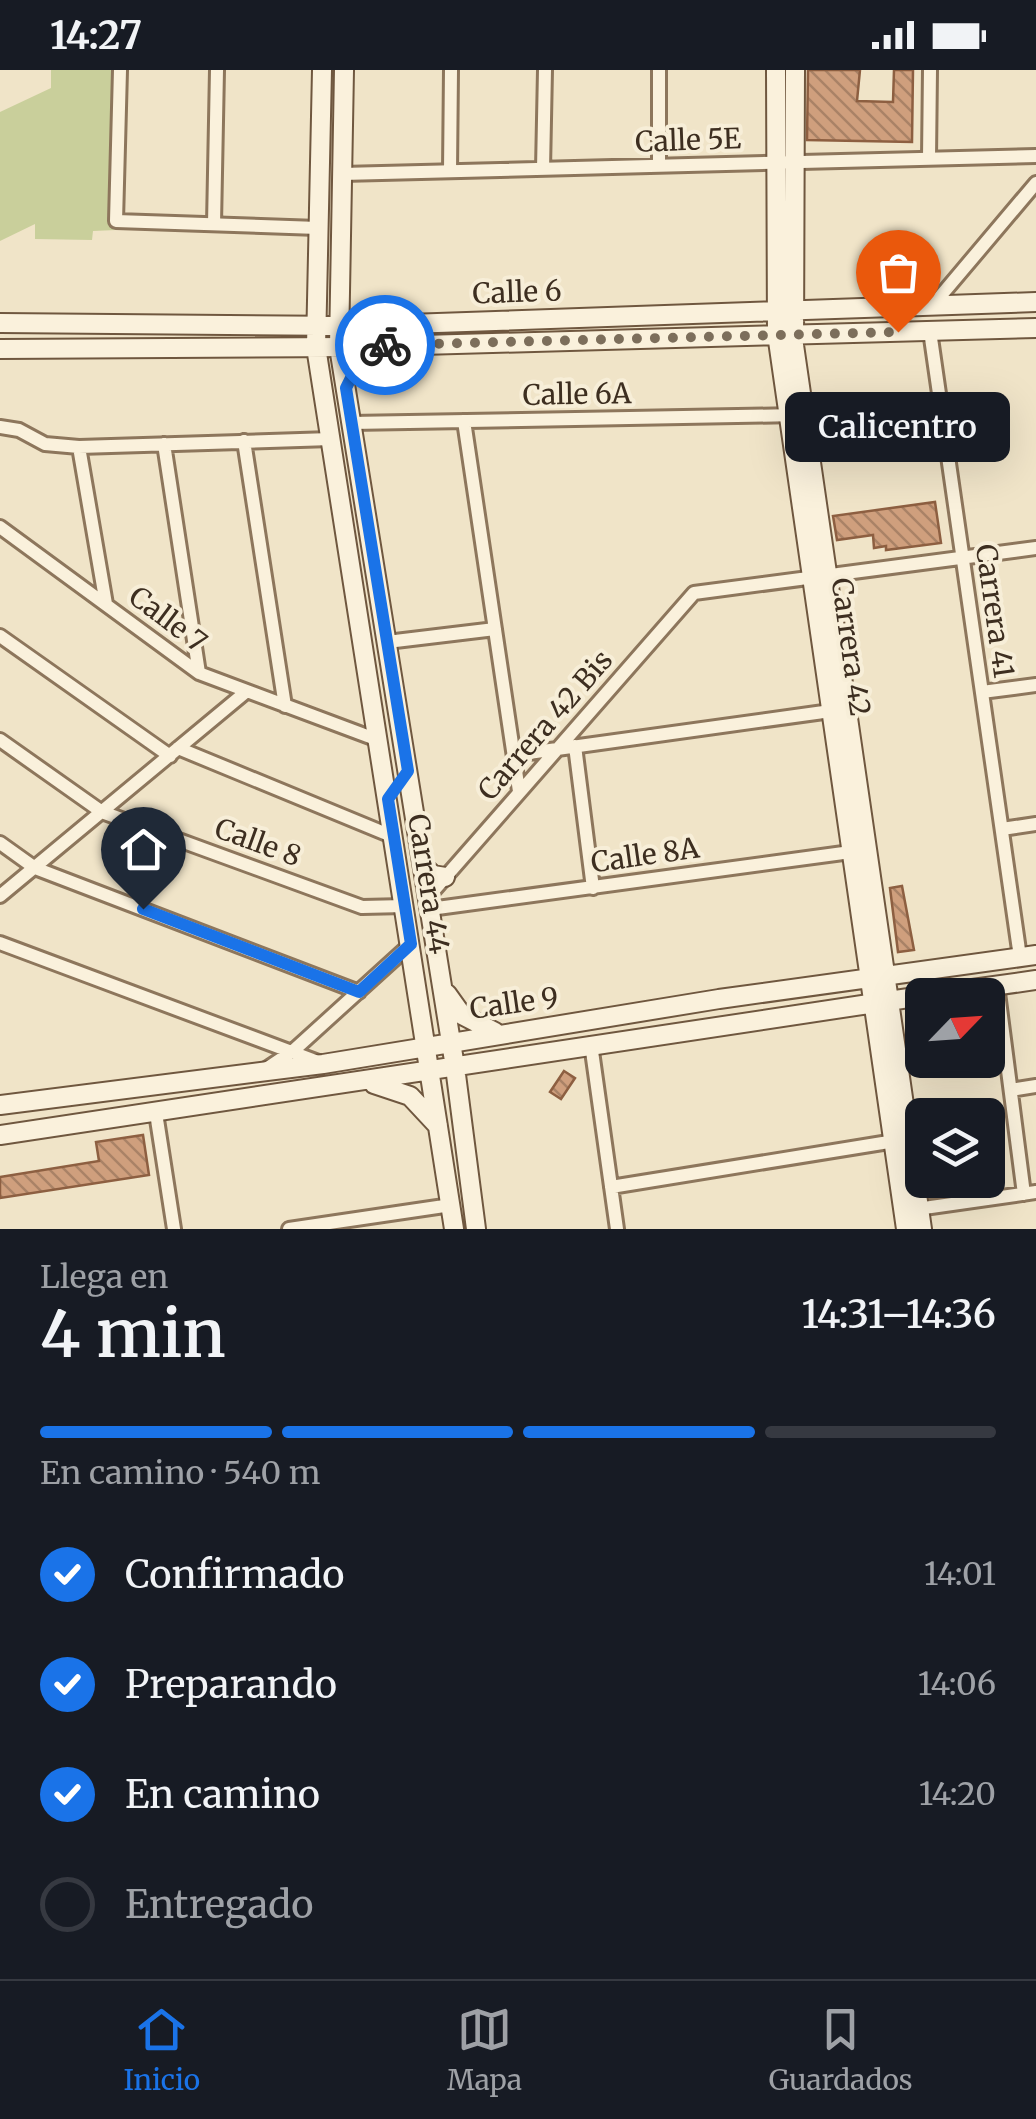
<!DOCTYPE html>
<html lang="es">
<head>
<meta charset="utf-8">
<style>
  body { margin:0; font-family:Merriweather,serif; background:#20242c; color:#f1f3f6; height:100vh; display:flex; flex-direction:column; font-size:38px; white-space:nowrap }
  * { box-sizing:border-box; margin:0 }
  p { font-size:32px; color:#9ea1a6 }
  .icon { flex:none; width:55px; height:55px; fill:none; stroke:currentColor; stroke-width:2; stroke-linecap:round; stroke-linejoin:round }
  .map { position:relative; height:1159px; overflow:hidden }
  .panel { display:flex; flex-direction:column; background:#171b24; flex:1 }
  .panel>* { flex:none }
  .needle { width:65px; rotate:65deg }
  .tools { position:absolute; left:905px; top:908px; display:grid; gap:20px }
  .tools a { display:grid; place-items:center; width:100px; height:100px; border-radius:15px; background:#171b24; box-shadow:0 10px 40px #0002; font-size:50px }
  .pin { position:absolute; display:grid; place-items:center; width:85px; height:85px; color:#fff; margin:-102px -42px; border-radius:50% 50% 50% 0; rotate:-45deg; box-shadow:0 0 10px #0007 }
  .pin .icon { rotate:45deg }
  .courier { position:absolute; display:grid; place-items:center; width:100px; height:100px; margin:-50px; border:8px solid #1a73e8; border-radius:50%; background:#fff; color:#222; box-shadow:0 2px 12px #0007 }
  .bubble { position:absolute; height:70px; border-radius:15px; background:#171b24; box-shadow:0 10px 40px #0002; font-size:32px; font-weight:600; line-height:70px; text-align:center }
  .summary em { font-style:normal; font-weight:600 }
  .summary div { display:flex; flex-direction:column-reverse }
  .summary { display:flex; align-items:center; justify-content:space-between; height:170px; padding:0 40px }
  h1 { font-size:65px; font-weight:600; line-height:75px }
  .bar { display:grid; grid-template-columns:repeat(4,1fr); gap:15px 10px; align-content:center; height:120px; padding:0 40px }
  .bar i { height:12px; border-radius:8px; background:#363941 }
  .bar .active { background:#1a73e8 }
  .bar p { grid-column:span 4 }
  ol { padding:0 40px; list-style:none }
  li { display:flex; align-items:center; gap:30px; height:110px }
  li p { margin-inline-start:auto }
  li .icon { padding:10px; border-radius:50%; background:#1a73e8; color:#fff; stroke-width:4 }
  li:last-child { color:#9ea1a6 }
  li i { width:55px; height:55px; border:5px solid #363941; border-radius:50% }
  .status { display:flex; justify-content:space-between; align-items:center; height:70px; padding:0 50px; background:#171b24; direction:ltr }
  .status svg { height:28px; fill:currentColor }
  .tab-bar { display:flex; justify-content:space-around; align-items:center; height:140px; border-top:2px solid #363941; background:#171b24; font-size:28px; color:#9ea1a6 }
  .tab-bar a { display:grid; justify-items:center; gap:5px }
  .tab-bar .active { color:#1a73e8 }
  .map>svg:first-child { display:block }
  .green { fill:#c9cf9b }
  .building { fill:url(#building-back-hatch); stroke:#8d5f41; stroke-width:2.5 }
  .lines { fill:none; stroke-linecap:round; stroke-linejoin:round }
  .street-casing { stroke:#8d765c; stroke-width:18 }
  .secondary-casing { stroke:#6f573f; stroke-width:22 }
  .street { stroke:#faf1dc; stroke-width:12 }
  .secondary { stroke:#faf1dc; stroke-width:18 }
  .done { stroke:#7c6e5b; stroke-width:10; stroke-dasharray:0 18 }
  .route { stroke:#1a73e8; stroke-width:12 }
  .labels { text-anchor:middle; stroke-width:8; stroke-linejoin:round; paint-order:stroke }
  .street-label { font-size:28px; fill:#3d2e20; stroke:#f7eed8 }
</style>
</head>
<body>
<div class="status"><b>14:27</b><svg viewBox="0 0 49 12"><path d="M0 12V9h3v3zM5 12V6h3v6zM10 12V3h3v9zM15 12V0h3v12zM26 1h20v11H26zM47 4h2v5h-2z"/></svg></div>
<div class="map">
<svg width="1036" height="1159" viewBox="0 0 1036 1159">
  <defs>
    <pattern id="building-back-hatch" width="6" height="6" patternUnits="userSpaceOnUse" patternTransform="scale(2.5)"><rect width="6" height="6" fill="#cf9f7d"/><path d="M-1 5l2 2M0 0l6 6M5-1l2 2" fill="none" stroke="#a98266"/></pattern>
  </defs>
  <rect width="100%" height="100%" fill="#f0e4c8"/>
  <path class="green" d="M 51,0 L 120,0 L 116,160 L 93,161 L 92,170 L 35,169 L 35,154 L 0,171 L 0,42 L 51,18 Z"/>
  <path class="building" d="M 808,0 L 860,0 L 857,31 L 893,32 L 894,0 L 913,0 L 912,72 L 807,70 Z
    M 935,432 L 941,473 L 886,480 L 886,476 L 874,478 L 873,465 L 837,470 L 833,446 Z
    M 902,816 L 914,880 L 898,882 L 890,818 Z
    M 564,1001 L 575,1008 L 561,1029 L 550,1022 Z
    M 143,1065 L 149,1105 L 0,1128 L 0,1107 L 99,1091 L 96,1072 Z"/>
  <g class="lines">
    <g class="street-casing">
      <path id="street" d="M 120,0 L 116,151 L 318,158
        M 929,88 L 930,0
        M 659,96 L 659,0
        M 543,99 L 545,0
        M 450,101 L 451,0
        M 342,104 L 1036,86
        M 214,154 L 217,0
        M 933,235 L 1036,113
        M 930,261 L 1020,887
        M 464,351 L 519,721
        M 351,353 L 797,345
        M 0,357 L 19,360 L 45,374 L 79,377 L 331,369
        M 244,371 L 285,636
        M 164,374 L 199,603
        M 79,377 L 106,534
        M 0,457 L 199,603 L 378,670
        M 0,566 L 170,686
        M 387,572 L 495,559
        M 982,622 L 1036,615
        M 0,670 L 102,742 L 362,837 L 405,836
        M 575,676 L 593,818
        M 178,678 L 394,767
        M 514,685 L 838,640
        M 1002,759 L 1036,754
        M 0,773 L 35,798 L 359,922
        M 0,826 L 247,621
        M 428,827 L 694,523 L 1036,478
        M 430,839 L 858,781
        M 0,873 L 321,993
        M 997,915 L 1024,1124
        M 591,974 L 617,1159
        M 266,999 L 293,981 L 411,874
        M 1011,1020 L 1036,1016
        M 156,1043 L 174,1159
        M 611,1117 L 901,1070
        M 910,1140 L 1036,1122
        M 289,1159 L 451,1135"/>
    </g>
    <g class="secondary-casing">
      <path id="secondary" d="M 322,0 L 316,277 L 454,1159
        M 344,0 L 339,277 L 455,997 L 476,1159
        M 776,0 L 777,264 L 906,1159
        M 795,0 L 794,275 L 922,1159
        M 0,253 L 350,256 L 1036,232
        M 0,279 L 351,277 L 1036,258
        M 423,796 L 433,805 L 445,807
        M 447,924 L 462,945 L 495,962
        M 929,925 L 1036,910
        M 374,1014 L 410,1026 L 438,1056
        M 0,1035 L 323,994 L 719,929 L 1036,885
        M 0,1065 L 922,926"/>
    </g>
    <use href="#street" class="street"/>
    <use href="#secondary" class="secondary"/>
  </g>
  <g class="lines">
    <path class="done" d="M 385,275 L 898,262"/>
    <path class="route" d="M 143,839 L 359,922 L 411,874 L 388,729 L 408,701 L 346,318 L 358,294 L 385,275"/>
  </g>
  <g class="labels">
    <g class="street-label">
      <text transform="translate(688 70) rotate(-2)" y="10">Calle 5E</text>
      <text transform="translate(517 222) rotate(-2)" y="10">Calle 6</text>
      <text transform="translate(577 324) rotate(-1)" y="10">Calle 6A</text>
      <text transform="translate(995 541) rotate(82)" y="10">Carrera 41</text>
      <text transform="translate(168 549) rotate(37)" y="10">Calle 7</text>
      <text transform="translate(851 577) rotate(82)" y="10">Carrera 42</text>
      <text transform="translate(545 655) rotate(-49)" y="10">Carrera 42 Bis</text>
      <text transform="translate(258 772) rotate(20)" y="10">Calle 8</text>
      <text transform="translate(645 785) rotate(-8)" y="10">Calle 8A</text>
      <text transform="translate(429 814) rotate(81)" y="10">Carrera 44</text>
      <text transform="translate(514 933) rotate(-8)" y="10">Calle 9</text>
    </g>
  </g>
</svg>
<div class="tools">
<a><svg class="needle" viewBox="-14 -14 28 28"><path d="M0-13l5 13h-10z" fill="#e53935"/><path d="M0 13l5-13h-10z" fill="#9ea1a6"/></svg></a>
<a><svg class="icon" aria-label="layers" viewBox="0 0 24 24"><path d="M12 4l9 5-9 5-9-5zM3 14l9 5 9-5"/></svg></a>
</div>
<div class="pin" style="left:898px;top:262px;background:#ea580c"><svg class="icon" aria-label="bag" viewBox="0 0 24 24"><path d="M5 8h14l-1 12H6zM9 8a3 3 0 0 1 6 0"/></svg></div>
<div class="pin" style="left:143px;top:839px;background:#1f2937"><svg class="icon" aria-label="home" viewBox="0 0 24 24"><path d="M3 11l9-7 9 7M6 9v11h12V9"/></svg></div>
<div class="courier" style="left:385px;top:275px"><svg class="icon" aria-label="bike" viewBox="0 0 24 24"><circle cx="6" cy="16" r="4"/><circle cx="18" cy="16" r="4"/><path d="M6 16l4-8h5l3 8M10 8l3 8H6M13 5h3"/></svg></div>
<div class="bubble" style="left:785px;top:322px;width:225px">Calicentro</div>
</div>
<section class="panel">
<div class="summary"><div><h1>4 min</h1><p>Llega en</p></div><em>14:31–14:36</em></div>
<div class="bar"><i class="active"></i><i class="active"></i><i class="active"></i><i></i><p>En camino · 540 m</p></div>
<ol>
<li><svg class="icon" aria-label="check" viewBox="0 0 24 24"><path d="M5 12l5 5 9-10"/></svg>Confirmado<p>14:01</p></li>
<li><svg class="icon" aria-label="check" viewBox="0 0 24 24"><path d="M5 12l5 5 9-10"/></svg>Preparando<p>14:06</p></li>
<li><svg class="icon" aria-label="check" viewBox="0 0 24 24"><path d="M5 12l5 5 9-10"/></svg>En camino<p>14:20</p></li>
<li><i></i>Entregado</li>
</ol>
</section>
<nav class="tab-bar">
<a class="active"><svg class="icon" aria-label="home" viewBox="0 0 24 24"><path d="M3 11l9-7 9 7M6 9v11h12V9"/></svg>Inicio</a>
<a><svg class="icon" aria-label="map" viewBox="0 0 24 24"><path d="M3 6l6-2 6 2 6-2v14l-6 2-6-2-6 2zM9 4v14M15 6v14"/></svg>Mapa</a>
<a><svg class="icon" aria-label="saved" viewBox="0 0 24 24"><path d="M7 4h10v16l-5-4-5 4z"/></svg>Guardados</a>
</nav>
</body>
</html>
